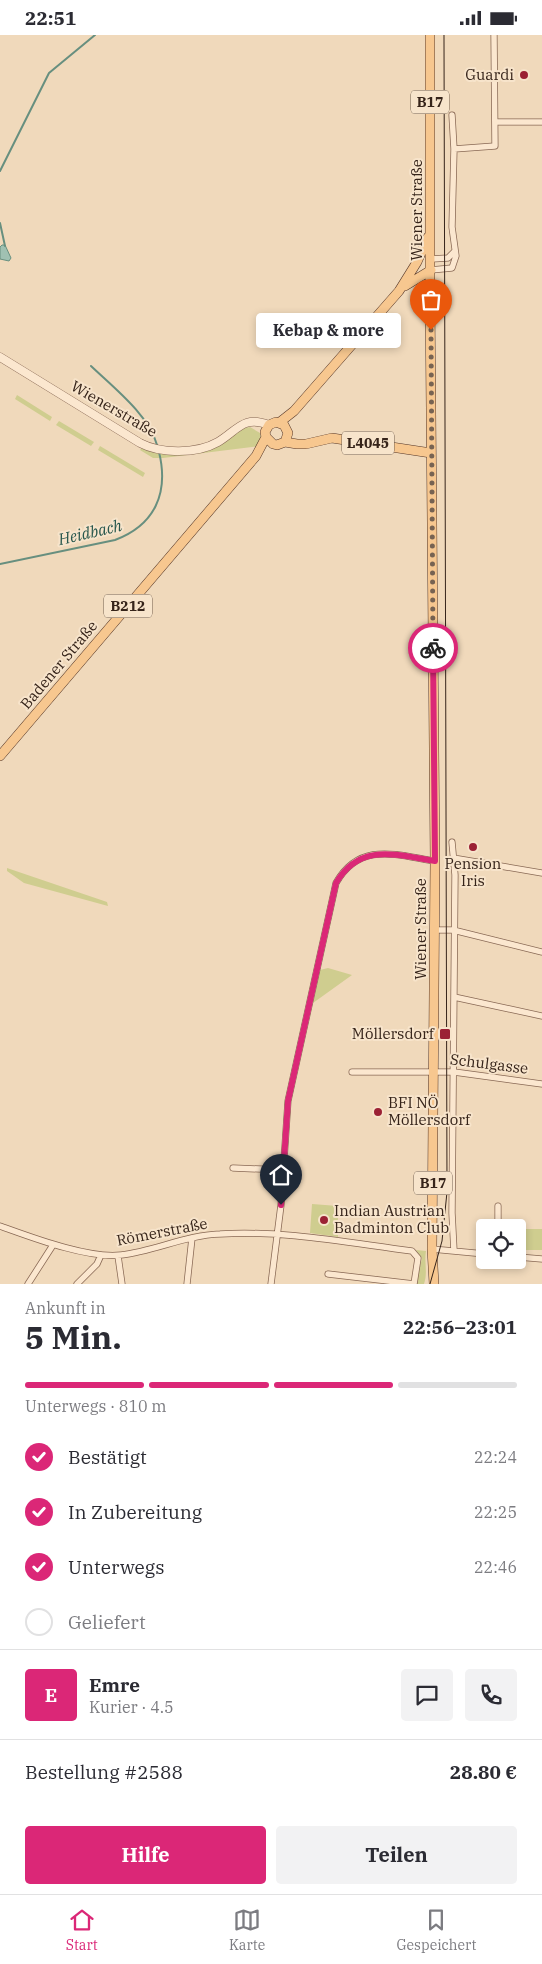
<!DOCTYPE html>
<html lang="de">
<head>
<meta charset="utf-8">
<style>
  body { margin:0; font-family:"IBM Plex Serif",serif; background:#f2f2f3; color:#2b2b33; height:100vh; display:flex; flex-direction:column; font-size:19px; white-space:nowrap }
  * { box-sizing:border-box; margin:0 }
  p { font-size:16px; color:#7c7c81 }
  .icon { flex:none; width:28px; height:28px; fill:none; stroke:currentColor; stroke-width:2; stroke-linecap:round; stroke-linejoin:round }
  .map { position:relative; height:1249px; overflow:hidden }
  .sheet { display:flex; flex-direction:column; background:#fff; flex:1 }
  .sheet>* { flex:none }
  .buttons { position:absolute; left:476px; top:1184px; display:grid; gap:10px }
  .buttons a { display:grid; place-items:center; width:50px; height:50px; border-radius:5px; background:#fff; box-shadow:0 2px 8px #0003; font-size:25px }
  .pin { position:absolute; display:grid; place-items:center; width:42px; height:42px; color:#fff; margin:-51px -21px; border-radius:50% 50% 50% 0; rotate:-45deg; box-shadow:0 0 5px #0007 }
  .pin .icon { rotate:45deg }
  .courier { position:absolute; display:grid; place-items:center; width:50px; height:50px; margin:-25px; border:4px solid #db2777; border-radius:50%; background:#fff; color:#222; box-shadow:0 1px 6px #0007 }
  .bubble { position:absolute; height:35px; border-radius:5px; background:#fff; box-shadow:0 2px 8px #0003; font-size:16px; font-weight:800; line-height:35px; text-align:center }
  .overview em { font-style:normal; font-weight:800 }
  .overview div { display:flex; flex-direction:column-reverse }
  .overview { display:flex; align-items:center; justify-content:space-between; height:85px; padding:0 25px }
  h1 { font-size:32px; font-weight:800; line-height:38px }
  .bar { display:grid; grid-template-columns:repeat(4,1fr); gap:8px 5px; align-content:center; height:60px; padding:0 25px }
  .bar i { height:6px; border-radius:4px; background:#e1e1e2 }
  .bar .on { background:#db2777 }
  .bar p { grid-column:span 4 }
  .line { display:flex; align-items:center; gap:12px; padding:0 25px; border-top:1px solid #e1e1e2 }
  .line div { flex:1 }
  .round { display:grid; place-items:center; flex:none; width:52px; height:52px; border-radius:5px; background:#f2f2f3 }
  ol { padding:0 25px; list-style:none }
  li { display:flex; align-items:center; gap:15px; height:55px }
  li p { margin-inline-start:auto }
  li .icon { padding:5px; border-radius:50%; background:#db2777; color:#fff; stroke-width:4 }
  li:last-child { color:#7c7c81 }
  li i { width:28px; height:28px; border:2px solid #e1e1e2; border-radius:50% }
  .cta { display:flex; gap:10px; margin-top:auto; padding:10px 25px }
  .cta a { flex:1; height:58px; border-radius:5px; background:#db2777; color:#fff; font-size:20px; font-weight:800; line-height:58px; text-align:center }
  .cta a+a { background:#f2f2f3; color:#2b2b33 }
  .status { display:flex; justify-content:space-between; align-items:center; height:35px; padding:0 25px; background:#fff; direction:ltr }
  .status svg { height:14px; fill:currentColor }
  .tabs { display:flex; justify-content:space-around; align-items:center; height:70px; border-top:1px solid #e1e1e2; background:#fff; font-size:14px; color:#7c7c81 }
  .tabs a { display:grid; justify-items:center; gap:2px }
  .tabs .on { color:#db2777 }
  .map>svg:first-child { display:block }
  .green { fill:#cfcd8f }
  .water { fill:#a0c1b2; stroke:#678f7f }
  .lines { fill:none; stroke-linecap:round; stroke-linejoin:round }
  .stream { stroke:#678f7f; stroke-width:2 }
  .minor-casing { stroke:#886854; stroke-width:7 }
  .tertiary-casing { stroke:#886854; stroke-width:9 }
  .primary-casing { stroke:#553729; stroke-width:10 }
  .minor { stroke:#fbe7cf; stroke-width:5.5 }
  .tertiary { stroke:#fbe7cf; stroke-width:8 }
  .primary { stroke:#f7c78f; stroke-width:9 }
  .tram { stroke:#36241a; stroke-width:1 }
  .done { stroke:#776352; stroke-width:5; stroke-dasharray:0 9 }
  .route { stroke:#db2777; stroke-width:6 }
  .poi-dot { fill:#9b2134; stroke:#f7e4cb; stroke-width:2 }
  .labels { text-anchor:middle; stroke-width:4; stroke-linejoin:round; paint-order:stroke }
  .shield { fill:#f7e4cb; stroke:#705e4f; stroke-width:1 }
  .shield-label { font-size:14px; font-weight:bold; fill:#36241a }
  .poi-label { font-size:15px; fill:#36241a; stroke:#f7e4cb; text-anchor:end }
  .street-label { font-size:15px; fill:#36241a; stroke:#f7e4cb }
  .water-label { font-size:16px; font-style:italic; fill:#28574d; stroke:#f7e4cb }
</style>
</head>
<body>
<div class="status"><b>22:51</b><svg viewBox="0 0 49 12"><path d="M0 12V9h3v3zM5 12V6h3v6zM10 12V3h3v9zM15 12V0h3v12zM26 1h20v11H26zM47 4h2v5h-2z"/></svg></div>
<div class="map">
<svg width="542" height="1249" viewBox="0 0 542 1249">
  <rect width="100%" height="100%" fill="#f0d9bb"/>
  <path class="green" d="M 17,360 L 52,382 L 50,386 L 15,364 Z
    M 59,386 L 94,407 L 91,411 L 56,390 Z
    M 250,392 L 260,398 L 261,403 L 259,411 L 163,423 L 153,423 L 140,415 L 142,412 C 182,428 208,410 243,393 Z
    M 100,411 L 145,438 L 143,442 L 98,415 Z
    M 7,833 L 107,867 L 108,871 L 24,848 L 7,836 Z
    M 328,933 L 352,940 L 313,968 L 320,935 Z
    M 312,1169 L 338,1171 L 338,1202 L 310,1198 Z
    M 518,1194 L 542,1194 L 542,1215 L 518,1215 Z
    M 416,1215 L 426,1216 C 424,1228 428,1237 424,1249 L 416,1249 L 422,1223 Z"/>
  <path class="water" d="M 2,210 L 5,210 L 11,223 L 9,226 L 0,224 L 0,212 Z"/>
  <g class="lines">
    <path class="stream" d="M 0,136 L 49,38 L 95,0
      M 0,188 L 5,211
      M 91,331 C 113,352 149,380 157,410
      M 0,529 L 115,505 C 155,490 169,458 159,417"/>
    <g class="minor-casing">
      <path id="minor" d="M 495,87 L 542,87
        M 454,114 L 495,111 L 494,0
        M 431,224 L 448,223 L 455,216
        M 431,235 L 452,233 L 456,221 L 452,192 L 454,114 L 452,80
        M 452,807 L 455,840 L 452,1178 L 454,1216
        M 453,823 L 542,838
        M 434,895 L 453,895 L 542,917
        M 454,962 L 542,981
        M 352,1037 L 454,1037 L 542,1049
        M 233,1133 L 283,1135
        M 0,1191 C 31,1202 88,1224 121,1220 C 155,1216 186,1200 220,1199 C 284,1195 349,1208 412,1216 L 418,1223 L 414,1249
        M 498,1192 L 498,1171
        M 432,1214 L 485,1219
        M 118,1221 L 122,1249
        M 518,1222 L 542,1224
        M 328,1239 L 414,1249
        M 28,1249 L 53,1210
        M 77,1249 L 97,1229 L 101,1220
        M 187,1249 L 192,1203
        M 271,1249 L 281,1170 L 288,1066 L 336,848 C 360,806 396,820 435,826"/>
    </g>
    <g class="tertiary-casing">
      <path id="tertiary" d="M 0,322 L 140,408 C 161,419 197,419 218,407 C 238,395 243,380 269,390"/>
    </g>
    <g class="primary-casing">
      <path id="primary" d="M 430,0 L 430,262 L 435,826 L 432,1214 L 434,1249
        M 405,251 L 431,235
        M 280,387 L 294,376 L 399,256 L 417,227 L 428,202
        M 285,407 L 288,398 L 284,390 L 276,387 L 269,390 L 265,397 L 266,402 L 273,409 L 277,410 L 285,407 L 297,409 L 306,409 L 332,403 L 431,418
        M 0,721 L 256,421 L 266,402"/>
    </g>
    <use href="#minor" class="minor"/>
    <use href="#tertiary" class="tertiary"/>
    <use href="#primary" class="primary"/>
    <path class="tram" d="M 430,1249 L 442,1206 L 447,1157 L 444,0"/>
  </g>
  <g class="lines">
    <path class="done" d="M 431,295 L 433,613"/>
    <path class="route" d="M 281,1170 L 288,1066 L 336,848 C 360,807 396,820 435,826 L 433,613"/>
  </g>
  <g class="poi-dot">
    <circle cx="524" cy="40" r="5"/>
    <circle cx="473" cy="812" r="5"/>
    <rect x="439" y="993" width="12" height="12" rx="2.5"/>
    <circle cx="378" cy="1077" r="5"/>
    <circle cx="324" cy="1185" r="5"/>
  </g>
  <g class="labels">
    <g class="shield">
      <rect x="411" y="55.5" width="38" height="23" rx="4"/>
      <rect x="342" y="396.5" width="52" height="23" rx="4"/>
      <rect x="104" y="559.5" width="48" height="23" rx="4"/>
      <rect x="414" y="1136.5" width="38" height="23" rx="4"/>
    </g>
    <g class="shield-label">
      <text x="430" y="72">B17</text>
      <text x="368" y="413">L4045</text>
      <text x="128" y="576">B212</text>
      <text x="433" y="1153">B17</text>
    </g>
    <g class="poi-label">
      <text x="514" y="45">Guardi</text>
      <text x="473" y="834" text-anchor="middle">Pension<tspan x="473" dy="17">Iris</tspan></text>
      <text x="434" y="1004">Möllersdorf</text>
      <text x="388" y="1073" text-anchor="start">BFI NÖ<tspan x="388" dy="17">Möllersdorf</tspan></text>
      <text x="334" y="1181" text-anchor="start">Indian Austrian<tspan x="334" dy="17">Badminton Club</tspan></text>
    </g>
    <g class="street-label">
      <text transform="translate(417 175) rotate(-90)" y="5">Wiener Straße</text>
      <text transform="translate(114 374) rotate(30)" y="5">Wienerstraße</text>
      <text transform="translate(59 630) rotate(-50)" y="5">Badener Straße</text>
      <text transform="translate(421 894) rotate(-90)" y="5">Wiener Straße</text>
      <text transform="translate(489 1029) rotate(7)" y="5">Schulgasse</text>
      <text transform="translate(162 1197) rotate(-11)" y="5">Römerstraße</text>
    </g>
    <g class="water-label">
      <text transform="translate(90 497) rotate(-13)" y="6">Heidbach</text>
    </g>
  </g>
</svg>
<div class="buttons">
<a><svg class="icon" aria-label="locate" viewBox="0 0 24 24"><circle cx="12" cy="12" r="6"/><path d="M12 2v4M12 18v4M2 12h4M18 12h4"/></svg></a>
</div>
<div class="pin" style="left:431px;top:295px;background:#ea580c"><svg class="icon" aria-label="bag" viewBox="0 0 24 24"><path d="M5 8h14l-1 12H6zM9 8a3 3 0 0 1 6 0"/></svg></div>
<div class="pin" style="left:281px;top:1170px;background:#1f2937"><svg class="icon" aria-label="home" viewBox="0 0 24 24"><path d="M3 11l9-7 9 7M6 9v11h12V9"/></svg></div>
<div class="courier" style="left:433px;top:613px"><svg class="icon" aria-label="bike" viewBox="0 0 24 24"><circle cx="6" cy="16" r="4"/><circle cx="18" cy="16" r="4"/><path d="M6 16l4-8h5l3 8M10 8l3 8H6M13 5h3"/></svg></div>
<div class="bubble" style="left:256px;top:278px;width:145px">Kebap &amp; more</div>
</div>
<section class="sheet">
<div class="overview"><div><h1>5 Min.</h1><p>Ankunft in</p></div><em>22:56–23:01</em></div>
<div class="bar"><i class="on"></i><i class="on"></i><i class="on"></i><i></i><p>Unterwegs · 810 m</p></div>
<ol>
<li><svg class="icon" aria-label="check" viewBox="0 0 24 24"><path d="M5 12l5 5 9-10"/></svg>Bestätigt<p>22:24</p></li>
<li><svg class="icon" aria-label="check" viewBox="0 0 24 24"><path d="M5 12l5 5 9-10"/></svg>In Zubereitung<p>22:25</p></li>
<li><svg class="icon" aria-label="check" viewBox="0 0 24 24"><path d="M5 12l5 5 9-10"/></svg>Unterwegs<p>22:46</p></li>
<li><i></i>Geliefert</li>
</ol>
<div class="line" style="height:90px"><b class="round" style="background:#db2777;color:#fff">E</b><div><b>Emre</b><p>Kurier · 4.5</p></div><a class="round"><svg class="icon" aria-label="chat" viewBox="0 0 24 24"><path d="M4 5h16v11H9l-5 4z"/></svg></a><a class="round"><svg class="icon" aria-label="phone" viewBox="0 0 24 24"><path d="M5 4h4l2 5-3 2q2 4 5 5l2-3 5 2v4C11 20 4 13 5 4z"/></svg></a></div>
<div class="line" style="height:65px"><div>Bestellung #2588</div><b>28.80 €</b></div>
<div class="cta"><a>Hilfe</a><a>Teilen</a></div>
</section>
<nav class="tabs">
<a class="on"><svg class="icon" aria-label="home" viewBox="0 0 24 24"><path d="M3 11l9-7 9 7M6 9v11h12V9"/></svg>Start</a>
<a><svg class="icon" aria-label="map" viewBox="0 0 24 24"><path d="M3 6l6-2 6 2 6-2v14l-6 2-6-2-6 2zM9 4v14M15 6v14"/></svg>Karte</a>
<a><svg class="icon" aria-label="saved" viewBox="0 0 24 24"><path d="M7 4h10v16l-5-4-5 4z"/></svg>Gespeichert</a>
</nav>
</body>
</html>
